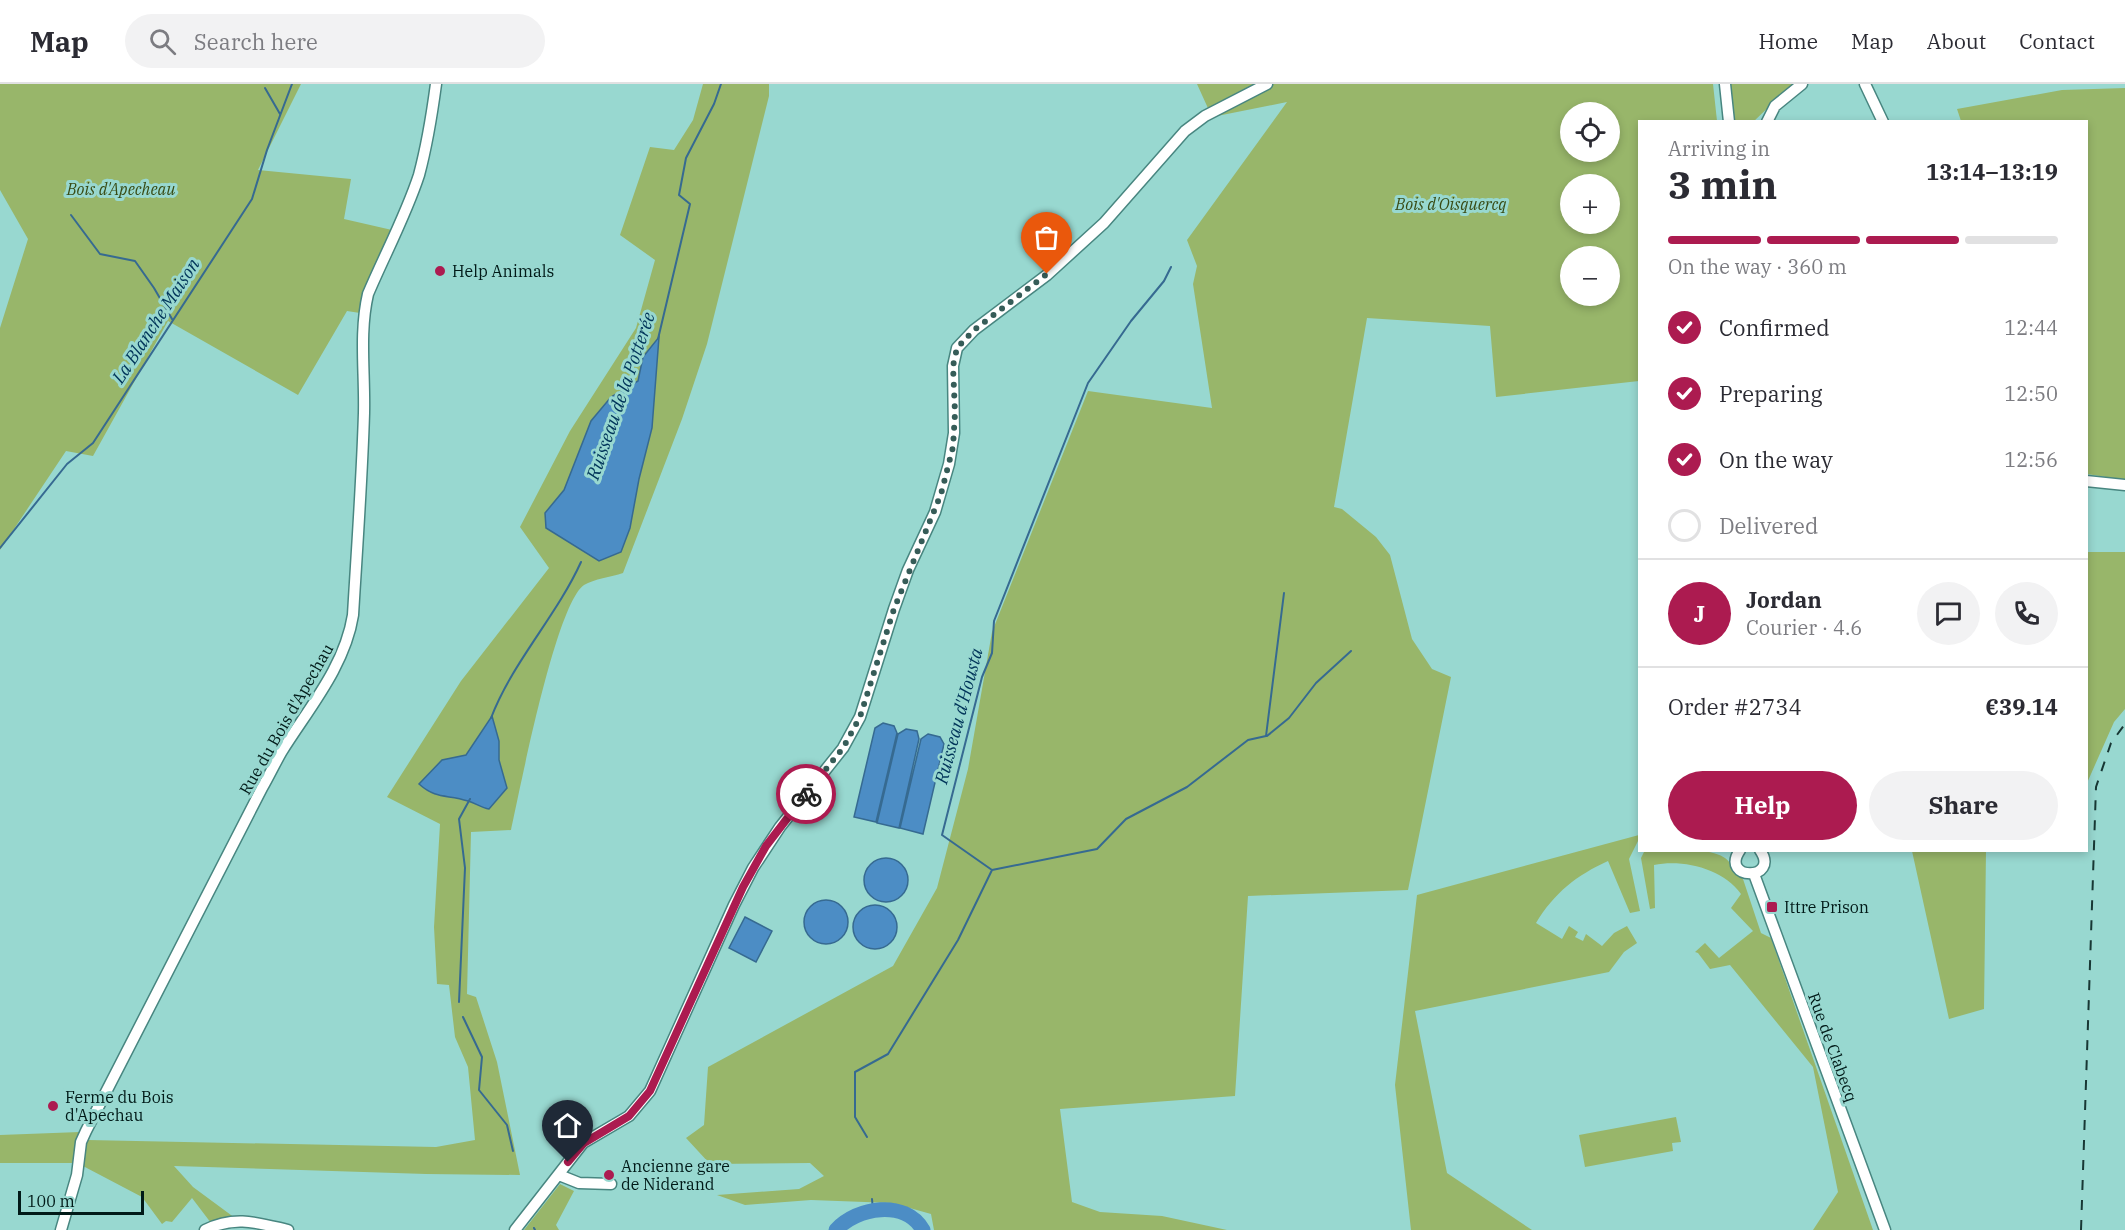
<!DOCTYPE html>
<html lang="en">
<head>
<meta charset="utf-8">
<style>
  body { margin:0; font-family:"IBM Plex Serif",serif; background:#f2f2f3; color:#2b2b33; height:100vh; display:flex; flex-direction:column; font-size:22px; white-space:nowrap }
  * { box-sizing:border-box; margin:0 }
  p { font-size:20px; color:#7c7c81 }
  .icon { flex:none; width:33px; height:33px; fill:none; stroke:currentColor; stroke-width:2; stroke-linecap:round; stroke-linejoin:round }
  .map { position:relative; flex:1; overflow:hidden }
  .side { position:absolute; left:1638px; top:36px; width:450px; height:732px; display:flex; flex-direction:column; background:#fff; border-radius:0px; box-shadow:0 3px 9px #0003 }
  .side>* { flex:none }
  .tools { position:absolute; left:1560px; top:18px; display:grid; gap:12px }
  .tools a { display:grid; place-items:center; width:60px; height:60px; border-radius:50%; background:#fff; box-shadow:0 3px 9px #0003; font-size:30px }
  .scale { position:absolute; left:18px; bottom:15px; width:126px; box-sizing:border-box; padding-left:6px; border:3px solid #011a18; border-top:0; font-size:16px; line-height:21px; white-space:nowrap; color:#011a18; -webkit-text-stroke:4px #98d8d0; paint-order:stroke }
  .pin { position:absolute; display:grid; place-items:center; width:51px; height:51px; color:#fff; margin:-62px -26px; border-radius:50% 50% 50% 0; rotate:-45deg; box-shadow:0 0 6px #0007 }
  .pin .icon { rotate:45deg }
  .courier { position:absolute; display:grid; place-items:center; width:60px; height:60px; margin:-30px; border:4px solid #ac1b50; border-radius:50%; background:#fff; color:#222; box-shadow:0 2px 8px #0007 }
  .headline em { font-style:normal; font-weight:800 }
  .headline div { display:flex; flex-direction:column-reverse }
  .headline { display:flex; align-items:center; justify-content:space-between; height:102px; padding:0 30px }
  h1 { font-size:39px; font-weight:800; line-height:45px }
  .bar { display:grid; grid-template-columns:repeat(4,1fr); gap:9px 6px; align-content:center; height:72px; padding:0 30px }
  .bar i { height:8px; border-radius:4px; background:#e1e1e2 }
  .bar .on { background:#ac1b50 }
  .bar p { grid-column:span 4 }
  .line { display:flex; align-items:center; gap:15px; padding:0 30px; border-top:2px solid #e1e1e2 }
  .line div { flex:1 }
  .round { display:grid; place-items:center; flex:none; width:63px; height:63px; border-radius:32px; background:#f2f2f3 }
  ol { padding:0 30px; list-style:none }
  li { display:flex; align-items:center; gap:18px; height:66px }
  li p { margin-inline-start:auto }
  li .icon { padding:6px; border-radius:50%; background:#ac1b50; color:#fff; stroke-width:4 }
  li:last-child { color:#7c7c81 }
  li i { width:33px; height:33px; border:3px solid #e1e1e2; border-radius:50% }
  .cta { display:flex; gap:12px; margin-top:auto; padding:12px 30px }
  .cta a { flex:1; height:69px; border-radius:36px; background:#ac1b50; color:#fff; font-size:24px; font-weight:800; line-height:69px; text-align:center }
  .cta a+a { background:#f2f2f3; color:#2b2b33 }
  header { display:flex; align-items:center; gap:36px; box-sizing:border-box; height:84px; padding:0 30px; background:#fff; border-bottom:2px solid #e1e1e2 }
  header strong { font-size:28px }
  nav { display:flex; gap:33px; margin-inline-start:auto; font-size:21px }
  .search { width:420px; height:54px; background:#f2f2f3; display:flex; align-items:center; gap:15px; box-sizing:border-box; padding:0 21px; border-radius:33px; color:#7c7c81; font-size:22px }
  .map>svg:first-child { display:block }
  .green { fill:#98b66a; fill-rule:evenodd }
  .water { fill:#4c8dc5; stroke:#366a91; stroke-width:1.5 }
  .lines { fill:none; stroke-linecap:round; stroke-linejoin:round }
  .stream { stroke:#366a91; stroke-width:2 }
  .river { stroke:#4c8dc5; stroke-width:15 }
  .minor-casing { stroke:#488680; stroke-width:13 }
  .minor { stroke:#fff; stroke-width:10 }
  .rail { stroke:#183734; stroke-width:2; stroke-dasharray:10 10; stroke-linecap:butt }
  .done { stroke:#365c58; stroke-width:6; stroke-dasharray:0 10.8 }
  .route { stroke:#ac1b50; stroke-width:8 }
  .poi-dot { fill:#ac1b50; stroke:#98d8d0; stroke-width:2 }
  .labels { text-anchor:middle; stroke-width:6; stroke-linejoin:round; paint-order:stroke }
  .park-label { font-size:16px; font-style:italic; fill:#384b14; stroke:#98d8d0 }
  .poi-label { font-size:16px; fill:#011a18; stroke:#98d8d0; text-anchor:start }
  .street-label { font-size:16px; fill:#011a18; stroke:#98d8d0 }
  .water-label { font-size:18px; font-style:italic; fill:#003459; stroke:#98d8d0 }
</style>
</head>
<body>
<header>
<strong>Map</strong>
<div class="search"><svg class="icon" aria-label="search" viewBox="0 0 24 24"><circle cx="10" cy="10" r="6"/><path d="M15 15l6 6"/></svg>Search here</div>
<nav><a>Home</a><a>Map</a><a>About</a><a>Contact</a></nav>
</header>
<div class="map">
<svg width="2125" height="1146" viewBox="0 0 2125 1146">
  <rect width="100%" height="100%" fill="#98d8d0"/>
  <path class="green" d="M 0,0 L 301,0 L 258,86 L 351,95 L 344,135 L 392,146 C 380,171 362,201 360,229 L 347,227 L 298,311 L 168,237 L 93,372 L 66,367 L 0,466 L 0,244 L 28,155 L 0,106 Z
    M 703,0 L 769,0 L 769,12 L 707,260 L 682,335 L 623,489 C 611,493 594,495 584,501 C 556,520 520,705 511,746 L 471,748 L 467,910 L 476,913 L 497,978 L 520,1091 L 426,1090 L 174,1082 L 193,1103 L 235,1134 L 211,1139 L 192,1114 L 172,1138 L 166,1137 L 162,1140 L 142,1113 L 83,1082 L 83,1079 L 0,1079 L 0,1051 L 80,1048 L 88,1056 L 436,1063 L 475,1056 L 468,983 L 455,953 L 449,901 L 437,900 L 434,843 L 440,740 L 387,713 L 461,597 L 549,484 L 520,443 L 570,347 L 636,244 L 655,176 L 620,151 L 650,63 L 674,66 L 693,36 Z
    M 1197,0 L 1713,0 L 1717,37 L 1640,38 L 1639,297 L 1496,313 L 1490,242 L 1367,234 L 1334,423 L 1342,425 L 1376,453 L 1390,471 L 1412,555 L 1432,585 L 1451,593 L 1408,806 L 1248,812 L 1235,1012 L 1060,1025 L 1072,1118 L 1100,1128 L 1162,1132 L 1227,1146 L 934,1146 L 931,1130 L 892,1119 L 811,1116 L 745,1121 L 717,1111 L 799,1105 L 824,1092 L 810,1079 L 710,1080 L 686,1054 L 704,1041 L 708,983 L 893,882 L 937,804 L 968,685 L 992,548 L 1088,307 L 1212,324 L 1193,200 L 1197,182 L 1187,156 L 1287,18 L 1212,33 ZM 1570,28 L 1610,28 L 1610,68 L 1570,68 ZM 1570,100 L 1610,100 L 1610,140 L 1570,140 ZM 1570,172 L 1610,172 L 1610,212 L 1570,212 Z
    M 1729,0 L 1799,0 L 1774,18 L 1753,38 L 1734,37 Z
    M 2125,4 L 2125,396 L 2087,390 L 2086,38 L 1961,37 L 1957,25 L 2062,6 Z
    M 2086,468 L 2125,468 L 2125,625 L 2114,638 L 2087,699 Z
    M 1639,751 L 1639,755 L 1629,775 L 1640,827 L 1630,829 L 1608,777 C 1577,791 1554,809 1536,839 L 1562,855 L 1569,842 L 1578,848 L 1575,853 L 1583,857 L 1586,850 L 1602,862 L 1614,849 L 1627,842 L 1637,859 L 1624,868 L 1609,888 L 1415,927 L 1447,1089 L 1532,1146 L 1411,1146 L 1395,1001 L 1417,811 Z
    M 1645,766 C 1667,767 1707,762 1725,774 C 1732,779 1734,789 1743,795 L 1761,849 L 1771,854 L 1873,1146 L 1813,1146 L 1838,1108 L 1813,983 L 1730,881 L 1710,885 L 1698,869 L 1695,868 L 1705,859 L 1719,874 L 1753,847 L 1731,824 L 1741,810 C 1723,785 1684,775 1654,781 L 1655,824 L 1650,825 L 1641,774 Z
    M 1912,767 L 1986,767 L 1984,925 L 1949,935 Z
    M 1676,1033 L 1681,1058 L 1672,1059 L 1673,1067 L 1585,1083 L 1579,1051 Z
    M 560,1100 L 574,1107 L 556,1141 L 559,1146 L 524,1146 Z"/>
  <path class="water" d="M 659,253 L 652,344 L 639,395 L 630,444 L 621,468 L 599,477 L 546,444 L 545,429 L 564,406 L 591,337 L 611,313 L 638,297 L 643,273 Z
    M 492,632 L 499,657 L 499,676 L 507,704 L 489,725 C 481,724 476,719 468,717 C 447,710 437,716 419,700 L 442,676 L 466,671 Z
    M 883,639 L 894,642 L 897,649 L 876,738 L 854,733 L 875,644 Z
    M 906,645 L 917,647 L 919,655 L 899,744 L 877,739 L 898,650 Z
    M 928,650 L 940,653 L 944,660 L 923,750 L 900,744 L 921,655 Z
    M864 796a22 22 0 1 1 44 0a22 22 0 1 1-44 0Z
    M804 838a22 22 0 1 1 44 0a22 22 0 1 1-44 0Z
    M853 843a22 22 0 1 1 44 0a22 22 0 1 1-44 0Z
    M 745,833 L 772,847 L 756,878 L 729,864 Z"/>
  <g class="lines">
    <path class="stream" d="M 265,4 L 280,30
      M 71,131 L 100,170 L 135,177 L 154,204 L 172,235
      M 658,255 L 690,120 L 679,111 L 686,74 L 714,20 L 721,0
      M 0,464 L 67,380 L 93,359 L 252,115 L 267,66 L 292,0
      M 491,634 C 513,577 556,533 581,478
      M 1267,652 L 1289,634 L 1316,599 L 1351,567
      M 992,786 L 1097,765 L 1126,735 L 1187,703 L 1248,656 L 1266,652 L 1284,509
      M 459,918 L 465,784 L 459,735 L 470,715
      M 463,933 L 482,973 L 479,1006 L 507,1041 L 513,1067
      M 867,1053 L 855,1033 L 855,988 L 888,970 L 958,856 L 992,786 L 942,751 L 982,593 L 992,569 L 994,537 L 1088,299 L 1131,237 L 1164,197 L 1171,183
      M 872,1115 L 873,1126
      M 534,1144 L 535,1146"/>
    <path class="river" d="M 836,1146 C 857,1123 905,1115 923,1146"/>
    <g class="minor-casing">
      <path id="minor" d="M 1725,0 L 1729,38
        M 1865,0 L 1883,38
        M 1767,38 L 1775,22 L 1802,0
        M 2086,397 L 2125,401
        M 1740,766 C 1719,797 1781,797 1760,766
        M 1754,790 L 1885,1146
        M 559,1091 L 579,1099 L 611,1100
        M 61,1146 L 77,1091 L 81,1058 L 86,1047 L 262,704 C 269,692 275,679 282,667 C 309,624 345,582 353,531 C 357,464 362,396 364,329 C 365,288 359,249 368,210 C 385,170 406,131 419,91 C 427,61 432,30 436,0
        M 205,1146 C 235,1131 258,1139 288,1146
        M 515,1146 L 583,1059 L 629,1032 L 650,1007 L 734,821 L 753,784 L 780,743 L 843,664 L 860,633 L 894,525 L 908,486 L 935,428 L 949,380 L 954,349 L 953,282 L 957,264 L 974,246 L 1047,191 L 1104,139 L 1185,47 L 1205,32 L 1267,0"/>
    </g>
    <use href="#minor" class="minor"/>
    <path class="rail" d="M 2081,1146 L 2096,703 L 2111,659 L 2125,640"/>
  </g>
  <g class="lines">
    <path class="done" d="M 806,710 L 843,664 L 860,633 L 894,525 L 941,410 L 953,363 L 955,329 L 953,282 L 957,264 L 974,246 L 1047,190"/>
    <path class="route" d="M 568,1078 L 584,1059 L 629,1032 L 650,1007 L 743,803 L 766,762 L 806,710"/>
  </g>
  <g class="poi-dot">
    <circle cx="440" cy="187" r="6"/>
    <rect x="1766" y="817" width="12" height="12" rx="3"/>
    <circle cx="53" cy="1022" r="6"/>
    <circle cx="609" cy="1091" r="6"/>
  </g>
  <g class="labels">
    <g class="park-label">
      <text x="121" y="111">Bois d'Apecheau</text>
      <text x="1451" y="126">Bois d'Oisquercq</text>
    </g>
    <g class="poi-label">
      <text x="452" y="193">Help Animals</text>
      <text x="1784" y="829">Ittre Prison</text>
      <text x="65" y="1019">Ferme du Bois<tspan x="65" dy="18">d'Apechau</tspan></text>
      <text x="621" y="1088">Ancienne gare<tspan x="621" dy="18">de Niderand</tspan></text>
    </g>
    <g class="street-label">
      <text transform="translate(286 635) rotate(-60)" y="6">Rue du Bois d'Apechau</text>
      <text transform="translate(1833 963) rotate(70)" y="6">Rue de Clabecq</text>
    </g>
    <g class="water-label">
      <text transform="translate(156 237) rotate(-57)" y="6">La Blanche Maison</text>
      <text transform="translate(621 312) rotate(-71)" y="6">Ruisseau de la Potterée</text>
      <text transform="translate(959 632) rotate(-75)" y="6">Ruisseau d'Housta</text>
    </g>
  </g>
</svg>
<div class="tools">
<a><svg class="icon" aria-label="locate" viewBox="0 0 24 24"><circle cx="12" cy="12" r="6"/><path d="M12 2v4M12 18v4M2 12h4M18 12h4"/></svg></a>
<a>+</a>
<a>−</a>
</div>
<div class="scale">100 m</div>
<div class="pin" style="left:1047px;top:190px;background:#ea580c"><svg class="icon" aria-label="bag" viewBox="0 0 24 24"><path d="M5 8h14l-1 12H6zM9 8a3 3 0 0 1 6 0"/></svg></div>
<div class="pin" style="left:568px;top:1078px;background:#1f2937"><svg class="icon" aria-label="home" viewBox="0 0 24 24"><path d="M3 11l9-7 9 7M6 9v11h12V9"/></svg></div>
<div class="courier" style="left:806px;top:710px"><svg class="icon" aria-label="bike" viewBox="0 0 24 24"><circle cx="6" cy="16" r="4"/><circle cx="18" cy="16" r="4"/><path d="M6 16l4-8h5l3 8M10 8l3 8H6M13 5h3"/></svg></div>
<section class="side">
<div class="headline"><div><h1>3 min</h1><p>Arriving in</p></div><em>13:14–13:19</em></div>
<div class="bar"><i class="on"></i><i class="on"></i><i class="on"></i><i></i><p>On the way · 360 m</p></div>
<ol>
<li><svg class="icon" aria-label="check" viewBox="0 0 24 24"><path d="M5 12l5 5 9-10"/></svg>Confirmed<p>12:44</p></li>
<li><svg class="icon" aria-label="check" viewBox="0 0 24 24"><path d="M5 12l5 5 9-10"/></svg>Preparing<p>12:50</p></li>
<li><svg class="icon" aria-label="check" viewBox="0 0 24 24"><path d="M5 12l5 5 9-10"/></svg>On the way<p>12:56</p></li>
<li><i></i>Delivered</li>
</ol>
<div class="line" style="height:108px"><b class="round" style="background:#ac1b50;color:#fff">J</b><div><b>Jordan</b><p>Courier · 4.6</p></div><a class="round"><svg class="icon" aria-label="chat" viewBox="0 0 24 24"><path d="M4 5h16v11H9l-5 4z"/></svg></a><a class="round"><svg class="icon" aria-label="phone" viewBox="0 0 24 24"><path d="M5 4h4l2 5-3 2q2 4 5 5l2-3 5 2v4C11 20 4 13 5 4z"/></svg></a></div>
<div class="line" style="height:78px"><div>Order #2734</div><b>€39.14</b></div>
<div class="cta"><a>Help</a><a>Share</a></div>
</section>
</div>
</body>
</html>
